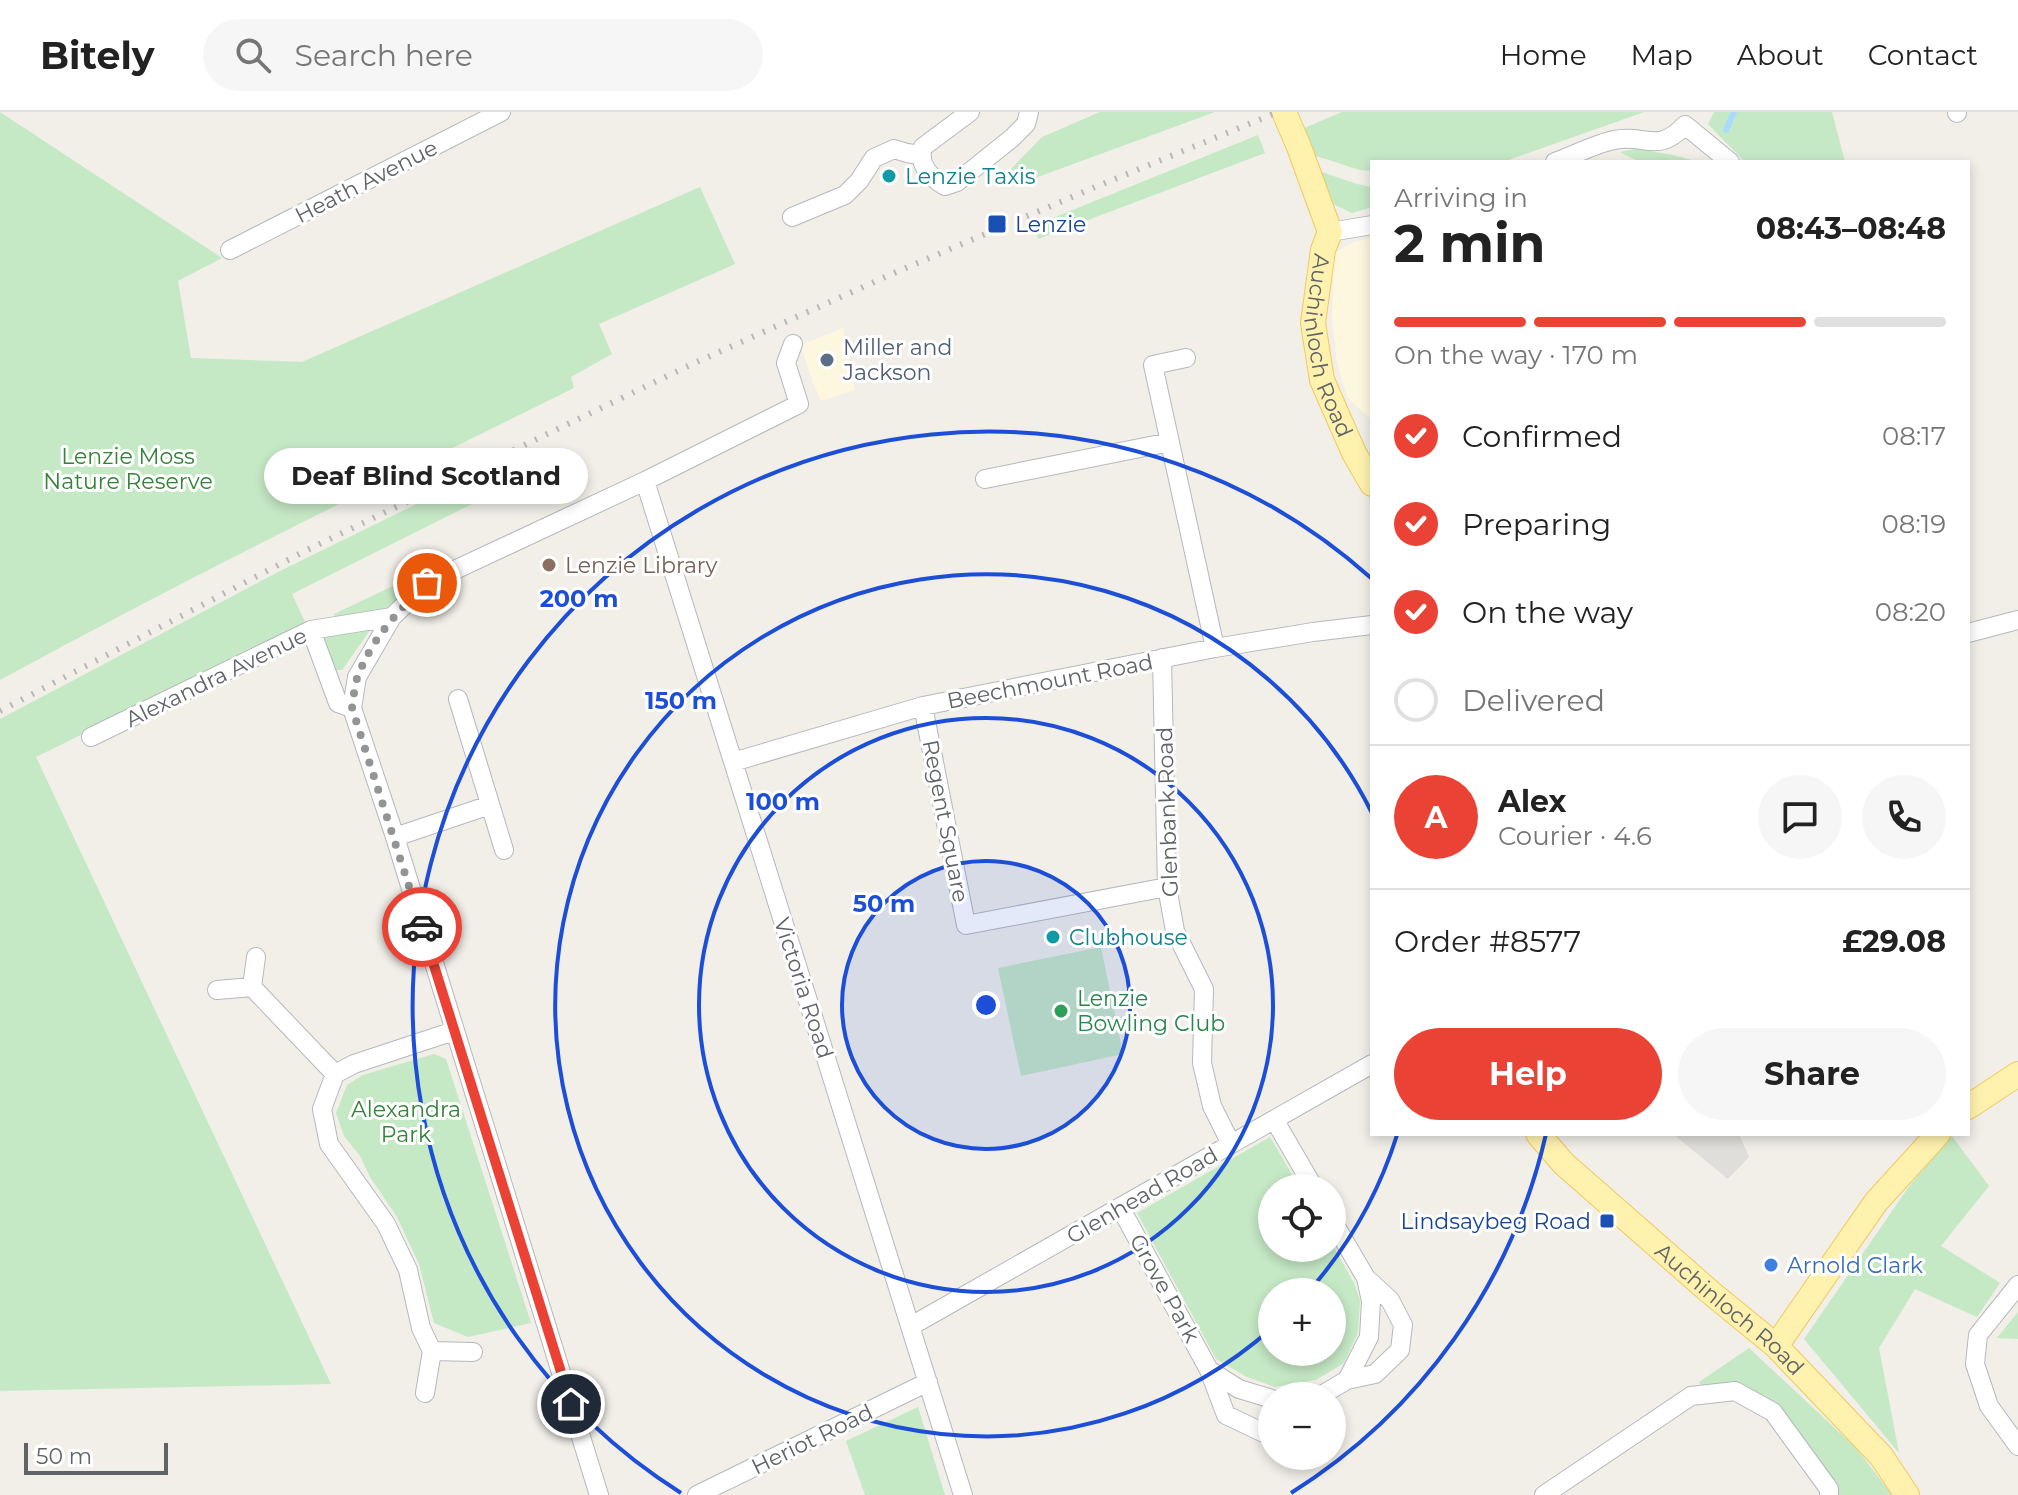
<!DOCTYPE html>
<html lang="en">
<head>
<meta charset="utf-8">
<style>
  body { margin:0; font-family:Montserrat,sans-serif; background:#f6f6f6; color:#222; height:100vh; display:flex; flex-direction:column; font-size:30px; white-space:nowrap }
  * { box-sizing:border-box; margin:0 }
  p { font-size:26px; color:#767676 }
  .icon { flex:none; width:44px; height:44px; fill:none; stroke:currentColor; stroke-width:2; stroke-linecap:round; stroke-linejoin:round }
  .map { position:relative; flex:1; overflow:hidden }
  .sheet { position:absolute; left:1370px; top:48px; width:600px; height:976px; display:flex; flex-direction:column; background:#fff; border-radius:0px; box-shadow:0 4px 12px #0003 }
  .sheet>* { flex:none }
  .fabs { position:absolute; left:1258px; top:1062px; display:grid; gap:16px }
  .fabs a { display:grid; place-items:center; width:88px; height:88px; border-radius:50%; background:#fff; box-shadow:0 4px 12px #0003; font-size:40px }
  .scale { position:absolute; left:24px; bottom:20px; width:144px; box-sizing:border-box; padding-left:8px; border:4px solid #5f6368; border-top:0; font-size:22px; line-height:28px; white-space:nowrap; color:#5f6368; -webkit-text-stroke:6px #fff; paint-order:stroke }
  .pin { position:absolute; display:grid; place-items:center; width:68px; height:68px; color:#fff; margin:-34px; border:4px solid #fff; border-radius:50%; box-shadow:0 2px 8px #0007 }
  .courier { position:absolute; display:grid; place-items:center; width:80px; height:80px; margin:-40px; border:6px solid #ea4335; border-radius:50%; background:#fff; color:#222; box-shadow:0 2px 10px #0007 }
  .bubble { position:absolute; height:56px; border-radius:28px; background:#fff; box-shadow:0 4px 12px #0003; font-size:26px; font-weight:700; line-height:56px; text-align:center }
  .summary em { font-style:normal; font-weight:700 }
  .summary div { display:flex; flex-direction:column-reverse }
  .summary { display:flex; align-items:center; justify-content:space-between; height:136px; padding:0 24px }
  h1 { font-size:52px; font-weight:700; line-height:60px }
  .bar { display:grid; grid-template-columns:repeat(4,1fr); gap:12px 8px; align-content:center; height:96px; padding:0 24px }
  .bar i { height:10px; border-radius:6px; background:#e0e0e0 }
  .bar .on { background:#ea4335 }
  .bar p { grid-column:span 4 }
  .line { display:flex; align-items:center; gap:20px; padding:0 24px; border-top:2px solid #e0e0e0 }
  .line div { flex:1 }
  .round { display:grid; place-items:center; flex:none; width:84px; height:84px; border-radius:42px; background:#f6f6f6 }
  ol { padding:0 24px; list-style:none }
  li { display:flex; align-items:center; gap:24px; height:88px }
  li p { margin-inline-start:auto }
  li .icon { padding:8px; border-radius:50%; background:#ea4335; color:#fff; stroke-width:4 }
  li:last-child { color:#767676 }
  li i { width:44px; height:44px; border:4px solid #e0e0e0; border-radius:50% }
  .action { display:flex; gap:16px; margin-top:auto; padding:16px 24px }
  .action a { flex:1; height:92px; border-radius:48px; background:#ea4335; color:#fff; font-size:32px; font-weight:700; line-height:92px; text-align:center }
  .action a+a { background:#f6f6f6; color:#222 }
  header { display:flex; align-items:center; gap:48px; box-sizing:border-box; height:112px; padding:0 40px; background:#fff; border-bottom:2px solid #e0e0e0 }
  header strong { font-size:38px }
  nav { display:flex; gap:44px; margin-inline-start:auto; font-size:28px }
  .search { width:560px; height:72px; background:#f6f6f6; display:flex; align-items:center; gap:20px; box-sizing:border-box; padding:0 28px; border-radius:44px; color:#767676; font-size:30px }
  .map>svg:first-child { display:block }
  .commercial { fill:#fef7e0 }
  .industrial { fill:#e0deda }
  .green { fill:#c5e8c5; fill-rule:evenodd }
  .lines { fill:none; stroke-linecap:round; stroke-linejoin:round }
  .stream { stroke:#aadaff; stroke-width:6 }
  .minor-casing { stroke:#b5b8bc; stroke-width:20 }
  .major-casing { stroke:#f2c960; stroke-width:26 }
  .minor { stroke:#fff; stroke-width:18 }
  .major { stroke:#fff2af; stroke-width:24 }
  .rail { stroke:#b6b7b8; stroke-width:6; stroke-dasharray:2 10; stroke-linecap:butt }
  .done { stroke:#929495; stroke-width:8; stroke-dasharray:0 14.4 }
  .route { stroke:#ea4335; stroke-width:10 }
  .ring { fill:none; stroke:#1d4ed8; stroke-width:4 }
  .culture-dot { fill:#0f9aa8; stroke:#fff; stroke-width:3 }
  .transit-dot { fill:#1a4fb4; stroke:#fff; stroke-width:3 }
  .service-dot { fill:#5c6f8a; stroke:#fff; stroke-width:3 }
  .education-dot { fill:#8d6e63; stroke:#fff; stroke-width:3 }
  .leisure-dot { fill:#2e9e5b; stroke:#fff; stroke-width:3 }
  .shop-dot { fill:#3f7fe0; stroke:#fff; stroke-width:3 }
  .labels { text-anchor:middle; stroke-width:6; stroke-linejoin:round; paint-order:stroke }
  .culture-label { font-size:22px; fill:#0d838f; stroke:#fff; text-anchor:start }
  .street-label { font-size:22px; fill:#5f6368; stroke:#fff }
  .transit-label { font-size:22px; fill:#164399; stroke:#fff; text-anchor:start }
  .service-label { font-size:22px; fill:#4e5e75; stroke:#fff; text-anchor:start }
  .park-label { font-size:22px; fill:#348238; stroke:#fff }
  .education-label { font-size:22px; fill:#785e54; stroke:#fff; text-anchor:start }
  .leisure-label { font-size:22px; fill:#27864d; stroke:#fff; text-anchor:start }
  .shop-label { font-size:22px; fill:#366cbe; stroke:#fff; text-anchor:start }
  .centre { fill:#1d4ed8; stroke:#fff; stroke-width:4 }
  .ring-label { font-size:24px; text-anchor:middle; font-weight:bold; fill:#1d4ed8; stroke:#fff; stroke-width:6; stroke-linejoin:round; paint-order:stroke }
</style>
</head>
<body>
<header>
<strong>Bitely</strong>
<div class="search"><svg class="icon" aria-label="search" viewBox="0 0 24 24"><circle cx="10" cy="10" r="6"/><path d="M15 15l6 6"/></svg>Search here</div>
<nav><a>Home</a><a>Map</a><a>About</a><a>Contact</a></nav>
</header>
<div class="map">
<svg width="2018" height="1383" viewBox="0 0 2018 1383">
  <rect width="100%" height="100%" fill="#f1efe8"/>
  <path class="commercial" d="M 1372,125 L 1372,308 L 1347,285 L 1337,251 L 1332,208 L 1334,141 L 1352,131 Z
    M 843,216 L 855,278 L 821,289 L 810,263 L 801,233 Z"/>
  <path class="industrial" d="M 1673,1022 L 1739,1022 L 1749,1045 L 1728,1067 Z"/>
  <path class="green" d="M 0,0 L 222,146 L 178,169 L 191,246 L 302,250 L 700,75 L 735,152 L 599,212 L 612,242 L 571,265 L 574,276 C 381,371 188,465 0,568 Z
    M 1100,0 L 1215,0 L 1016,73 L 1006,62 L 1042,25 Z
    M 1342,0 L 1644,0 L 1503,50 L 1372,50 L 1372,59 L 1360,58 L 1313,43 L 1302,17 Z
    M 1714,0 L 1832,0 L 1845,50 L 1742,50 L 1743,48 L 1708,12 Z
    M 1258,23 L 1265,41 L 1038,127 L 1033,114 Z
    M 1636,37 L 1673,43 L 1699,50 L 1639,50 L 1620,40 Z
    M 1319,59 L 1357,72 L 1372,75 L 1372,95 L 1352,101 L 1333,92 Z
    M 498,352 L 508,374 L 292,482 L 306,512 L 36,645 L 331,1272 L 0,1279 L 0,607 L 280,459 Z
    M 414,464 L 416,467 L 387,497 L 338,508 L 334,502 Z
    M 373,514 L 342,558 L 333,558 L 323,520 Z
    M 1101,835 L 1123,942 L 1021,964 L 998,856 Z
    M 434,942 L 446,947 L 531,1211 L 468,1225 L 434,1211 L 419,1152 L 397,1105 L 370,1065 L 360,1044 L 344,1024 L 336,1001 L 347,973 L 363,963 Z
    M 1952,1024 L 1989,1074 L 1941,1134 L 2000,1171 L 1977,1205 L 1915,1177 L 1879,1236 L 1899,1341 L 1804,1227 L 1910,1073 Z
    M 1270,1025 L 1300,1076 L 1272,1076 L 1272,1136 L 1332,1136 L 1332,1132 L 1354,1171 L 1360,1188 L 1358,1221 L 1344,1251 L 1316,1268 L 1275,1275 L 1247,1265 L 1216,1247 L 1137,1101 ZM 1272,1180 L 1332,1180 L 1332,1240 L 1272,1240 Z
    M 2018,1200 L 2018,1227 L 1997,1226 Z
    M 1749,1236 L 1857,1337 L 1892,1383 L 1838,1383 L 1838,1379 L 1776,1293 L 1702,1275 L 1699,1270 Z
    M 918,1295 L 945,1383 L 865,1383 L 846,1329 Z"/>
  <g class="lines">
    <path class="stream" d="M 1726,18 L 1734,0"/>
    <g class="minor-casing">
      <path id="minor" d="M 970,0 L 923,35 C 917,52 931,66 945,74 L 957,70 L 1012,26 L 1026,12 L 1029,0
        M 1957,1 L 1957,0
        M 1555,50 C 1574,43 1595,32 1614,28 C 1645,21 1657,43 1685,13 L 1730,50
        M 792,105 L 845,83 L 859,69 L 874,46 L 894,37 L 907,41 L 920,43
        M 1330,120 L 1372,113
        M 230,138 L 501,0
        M 1186,246 L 1153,253 L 1215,536
        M 985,367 L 1170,330
        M 645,369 L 963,1383
        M 311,518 L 338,591 L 352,596 L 395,725 L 599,1383
        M 1968,521 L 2018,508
        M 1162,546 L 1167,775 L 1175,819 L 1204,877 L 1202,951 L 1212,994 L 1231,1032
        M 458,587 L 504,738
        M 923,594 L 966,813 L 1167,775
        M 352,596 L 357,565 L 392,505
        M 91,625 L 311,518 L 392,505 L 427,471 L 645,369 L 799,292 L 786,251 L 793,232
        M 733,650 L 923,594 L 1215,536 L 1313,520 L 1372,513
        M 395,725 L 490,693
        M 252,875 L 335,962
        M 217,878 L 252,875 L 256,845
        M 1275,1009 L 1314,1076
        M 1120,1095 L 1209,1258 L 1239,1277 L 1272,1287
        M 2018,1173 L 1978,1223 L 1975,1252 L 1989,1294 L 2018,1334
        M 911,1214 L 1372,952
        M 432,1239 L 421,1216 L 408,1158 L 386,1112 L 329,1032 L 322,997 L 335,962 L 354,952 L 454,919
        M 1209,1258 L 1226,1303 L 1264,1321 L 1272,1317
        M 1347,1268 L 1375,1262 L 1400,1238 L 1403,1213 L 1390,1188 L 1366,1166
        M 425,1281 L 432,1239 L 473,1240
        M 1320,1284 L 1347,1268 L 1369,1225 L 1371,1189 L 1366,1166 L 1332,1108
        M 697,1383 L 928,1270
        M 1544,1383 L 1691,1284 L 1735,1279 L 1773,1300 L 1829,1377 L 1829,1383"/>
    </g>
    <g class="major-casing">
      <g id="major">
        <path id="s1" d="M 1284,0 L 1299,35 L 1330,120 L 1323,138 L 1313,211 L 1322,268 L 1354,341 L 1372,372"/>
        <path d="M 1968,995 L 2018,962"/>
        <path id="s2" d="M 1538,1022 L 1564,1052 L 1710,1180 L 1776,1234 L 1881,1344 L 1907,1383"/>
        <path d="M 1776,1234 L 1876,1090 L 1938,1022"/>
      </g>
    </g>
    <use href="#minor" class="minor"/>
    <use href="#major" class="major"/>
    <path class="rail" d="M 0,599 L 305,439 L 688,254 L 894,161 L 1093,76 L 1278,0"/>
  </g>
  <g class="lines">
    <path class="done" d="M 422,815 L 352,596 C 354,585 354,573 358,564 C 372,526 399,498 427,471"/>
    <path class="route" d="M 422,815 L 571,1292"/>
  </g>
  <circle cx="986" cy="893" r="144" fill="#1d4ed8" fill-opacity=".12"/>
  <g class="ring">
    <circle cx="986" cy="893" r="144"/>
    <circle cx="986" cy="893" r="287"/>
    <path d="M1397 1023A431 431 0 0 1 1309 1179M1272 1216A431 431 0 1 1 1372 701"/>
    <path d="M1546 1022A575 575 0 0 1 1291 1381M681 1381A575 575 0 1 1 1371 466"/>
  </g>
  <g class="culture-dot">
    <circle cx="889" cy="64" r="8"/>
    <circle cx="1053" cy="825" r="8"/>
  </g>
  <g class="transit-dot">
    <rect x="987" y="102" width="20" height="20" rx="4"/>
    <rect x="1599" y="1101" width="16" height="16" rx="4"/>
  </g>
  <circle class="service-dot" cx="827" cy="248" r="8"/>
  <circle class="education-dot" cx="549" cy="453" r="8"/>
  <circle class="leisure-dot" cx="1061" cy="899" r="8"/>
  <circle class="shop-dot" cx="1771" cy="1153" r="8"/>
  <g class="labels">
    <g class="culture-label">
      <text x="905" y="72">Lenzie Taxis</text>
      <text x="1069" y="833">Clubhouse</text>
    </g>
    <g class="street-label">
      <text transform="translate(366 69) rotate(-27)" y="8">Heath Avenue</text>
      <text dy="8" stroke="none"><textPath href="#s1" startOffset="246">Auchinloch Road</textPath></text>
      <text transform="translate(216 565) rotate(-26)" y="8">Alexandra Avenue</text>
      <text transform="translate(1050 569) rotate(-11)" y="8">Beechmount Road</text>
      <text transform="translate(1167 700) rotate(-92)" y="8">Glenbank Road</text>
      <text transform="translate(946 709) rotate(79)" y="8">Regent Square</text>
      <text transform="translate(804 876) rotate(72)" y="8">Victoria Road</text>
      <text transform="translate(1142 1083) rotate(-30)" y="8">Glenhead Road</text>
      <text transform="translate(1165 1176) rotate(61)" y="8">Grove Park</text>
      <text dy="8" stroke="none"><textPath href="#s2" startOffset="260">Auchinloch Road</textPath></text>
      <text transform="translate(812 1327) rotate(-26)" y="8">Heriot Road</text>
    </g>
    <g class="transit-label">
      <text x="1015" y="120">Lenzie</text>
      <text x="1591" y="1117" text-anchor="end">Lindsaybeg Road</text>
    </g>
    <g class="service-label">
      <text x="843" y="243">Miller and<tspan x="843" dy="25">Jackson</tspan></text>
    </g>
    <g class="park-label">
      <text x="128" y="352">Lenzie Moss<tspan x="128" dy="25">Nature Reserve</tspan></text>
      <text x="406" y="1005">Alexandra<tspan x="406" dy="25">Park</tspan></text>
    </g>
    <g class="education-label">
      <text x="565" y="461">Lenzie Library</text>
    </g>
    <g class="leisure-label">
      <text x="1077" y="894">Lenzie<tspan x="1077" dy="25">Bowling Club</tspan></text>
    </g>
    <g class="shop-label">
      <text x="1787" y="1161">Arnold Clark</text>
    </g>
  </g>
  <circle cx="986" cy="893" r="12" class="centre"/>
  <g class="ring-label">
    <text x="579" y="495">200 m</text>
    <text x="681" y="597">150 m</text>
    <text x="783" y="698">100 m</text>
    <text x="884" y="800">50 m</text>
  </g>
</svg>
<div class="fabs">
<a><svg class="icon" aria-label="locate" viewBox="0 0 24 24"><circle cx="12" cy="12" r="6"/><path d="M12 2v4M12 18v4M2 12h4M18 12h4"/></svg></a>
<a>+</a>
<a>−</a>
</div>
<div class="scale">50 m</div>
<div class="pin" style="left:427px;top:471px;background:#ea580c"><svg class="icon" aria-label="bag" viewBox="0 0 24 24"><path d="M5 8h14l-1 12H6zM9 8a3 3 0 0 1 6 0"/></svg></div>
<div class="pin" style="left:571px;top:1292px;background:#1f2937"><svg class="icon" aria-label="home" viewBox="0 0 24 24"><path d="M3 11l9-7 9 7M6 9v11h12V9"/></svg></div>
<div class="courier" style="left:422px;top:815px"><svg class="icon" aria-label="car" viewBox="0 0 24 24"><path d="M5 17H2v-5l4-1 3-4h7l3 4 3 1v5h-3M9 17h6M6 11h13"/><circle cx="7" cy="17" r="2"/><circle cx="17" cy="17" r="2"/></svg></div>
<div class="bubble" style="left:264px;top:336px;width:324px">Deaf Blind Scotland</div>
<section class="sheet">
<div class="summary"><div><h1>2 min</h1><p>Arriving in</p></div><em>08:43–08:48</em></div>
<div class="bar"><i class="on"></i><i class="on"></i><i class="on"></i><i></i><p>On the way · 170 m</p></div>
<ol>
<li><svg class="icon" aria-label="check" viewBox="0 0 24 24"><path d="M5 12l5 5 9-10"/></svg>Confirmed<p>08:17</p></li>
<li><svg class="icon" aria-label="check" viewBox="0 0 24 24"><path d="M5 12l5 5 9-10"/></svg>Preparing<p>08:19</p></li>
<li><svg class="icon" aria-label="check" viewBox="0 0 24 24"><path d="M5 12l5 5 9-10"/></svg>On the way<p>08:20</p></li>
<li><i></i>Delivered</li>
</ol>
<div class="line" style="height:144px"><b class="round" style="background:#ea4335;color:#fff">A</b><div><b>Alex</b><p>Courier · 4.6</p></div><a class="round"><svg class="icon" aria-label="chat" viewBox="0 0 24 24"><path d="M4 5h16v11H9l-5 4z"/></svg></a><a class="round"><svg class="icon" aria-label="phone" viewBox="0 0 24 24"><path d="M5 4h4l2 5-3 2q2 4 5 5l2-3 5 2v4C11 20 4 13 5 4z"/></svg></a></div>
<div class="line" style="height:104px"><div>Order #8577</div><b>£29.08</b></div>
<div class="action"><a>Help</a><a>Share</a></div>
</section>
</div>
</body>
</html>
